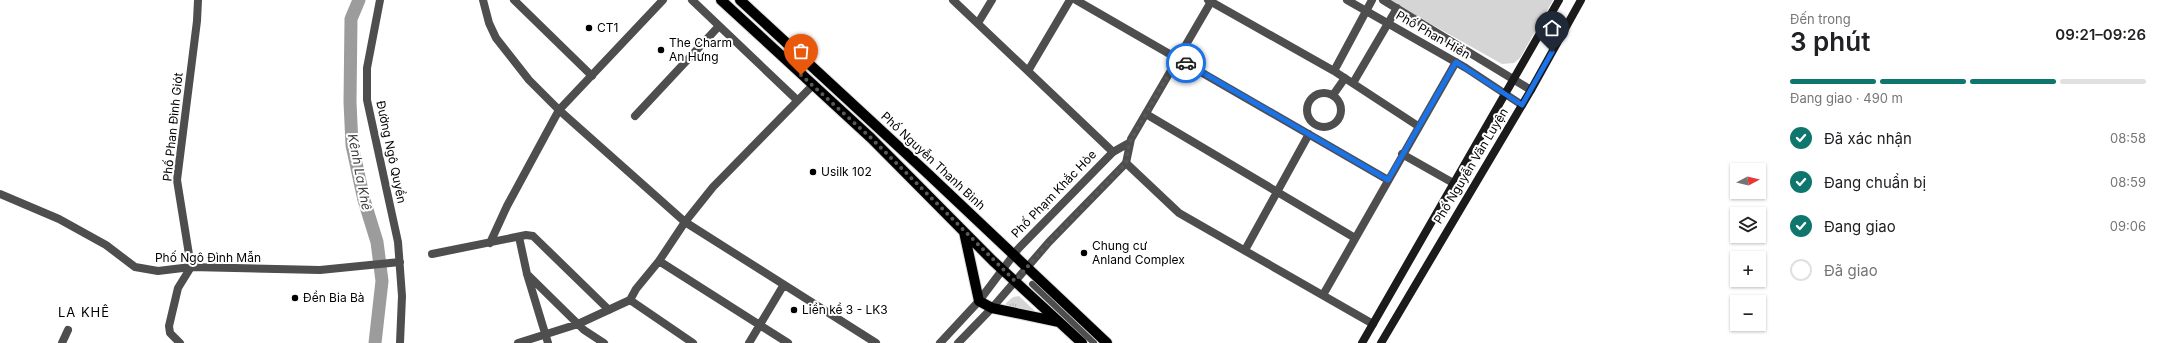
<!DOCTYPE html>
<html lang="vi">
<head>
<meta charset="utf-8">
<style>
  body { margin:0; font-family:Inter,sans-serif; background:#f2f2f2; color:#202124; height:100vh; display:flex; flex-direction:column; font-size:15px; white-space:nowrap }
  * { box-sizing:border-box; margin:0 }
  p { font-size:13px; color:#757577 }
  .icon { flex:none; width:22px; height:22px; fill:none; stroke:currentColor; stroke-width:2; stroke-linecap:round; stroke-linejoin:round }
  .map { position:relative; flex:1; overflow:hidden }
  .side { display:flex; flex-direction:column; background:#fff; width:380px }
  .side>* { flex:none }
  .needle { width:26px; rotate:83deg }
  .fabs { position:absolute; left:1730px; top:163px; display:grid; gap:8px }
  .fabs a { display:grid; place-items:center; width:36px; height:36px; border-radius:0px; background:#fff; box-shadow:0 1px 3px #0004; font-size:20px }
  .pin { position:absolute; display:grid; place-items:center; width:34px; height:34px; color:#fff; margin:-41px -17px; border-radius:50% 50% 50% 0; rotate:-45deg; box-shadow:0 0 4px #0007 }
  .pin .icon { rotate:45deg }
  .courier { position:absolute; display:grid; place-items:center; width:40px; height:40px; margin:-20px; border:3px solid #1a73e8; border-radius:50%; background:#fff; color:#222; box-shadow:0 1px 5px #0007 }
  .overview em { font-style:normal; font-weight:600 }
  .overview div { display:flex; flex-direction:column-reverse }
  .overview { display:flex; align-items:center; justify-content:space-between; height:68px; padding:0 12px }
  h1 { font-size:26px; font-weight:600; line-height:30px }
  .bar { display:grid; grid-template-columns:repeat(4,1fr); gap:6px 4px; align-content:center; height:48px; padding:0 12px }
  .bar i { height:5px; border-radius:3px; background:#e0e0e0 }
  .bar .active { background:#0f766e }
  .bar p { grid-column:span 4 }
  ol { padding:0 12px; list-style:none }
  li { display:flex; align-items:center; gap:12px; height:44px }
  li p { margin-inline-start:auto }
  li .icon { padding:4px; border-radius:50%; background:#0f766e; color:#fff; stroke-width:4 }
  li:last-child { color:#757577 }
  li i { width:22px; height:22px; border:2px solid #e0e0e0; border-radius:50% }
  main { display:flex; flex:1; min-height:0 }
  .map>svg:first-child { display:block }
  .grass { fill:url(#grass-tufts) }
  .park { fill:#d5d5d5 }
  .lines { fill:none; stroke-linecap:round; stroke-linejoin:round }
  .river { stroke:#9c9c9c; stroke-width:13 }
  .primary-casing { stroke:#dbdbdb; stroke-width:12 }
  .pedestrian { stroke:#4e4e4e; stroke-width:6 }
  .minor { stroke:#4e4e4e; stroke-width:8 }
  .tertiary { stroke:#4e4e4e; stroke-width:8 }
  .secondary { stroke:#1b1b1b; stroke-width:8 }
  .primary { stroke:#000; stroke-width:10 }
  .done { stroke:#595959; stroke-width:4; stroke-dasharray:0 7.2 }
  .route { stroke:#1a73e8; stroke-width:5 }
  .poi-dot { fill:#000; stroke:#fff; stroke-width:1.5 }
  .labels { text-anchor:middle; stroke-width:4; stroke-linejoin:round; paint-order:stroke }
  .poi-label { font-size:12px; fill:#000; stroke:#fff; text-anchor:start }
  .street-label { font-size:12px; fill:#000; stroke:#fff }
  .water-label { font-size:13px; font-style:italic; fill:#3d3d3d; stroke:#fff }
  .neighbourhood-label { font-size:13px; letter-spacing:1px; fill:#000; stroke:#fff }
</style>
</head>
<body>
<main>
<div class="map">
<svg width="1778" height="343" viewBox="0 0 1778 343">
  <defs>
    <pattern id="grass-tufts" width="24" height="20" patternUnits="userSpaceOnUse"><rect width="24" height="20" fill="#d5d5d5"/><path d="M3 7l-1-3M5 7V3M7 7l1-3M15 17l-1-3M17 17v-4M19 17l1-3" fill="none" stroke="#b5b5b5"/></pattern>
  </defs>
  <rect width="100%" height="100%" fill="#fff"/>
  <path class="grass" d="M 1019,296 L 1037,313 L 1006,306 L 1006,303 L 1013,297 Z"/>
  <path class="park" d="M 1388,0 L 1553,0 L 1520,58 L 1514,63 L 1502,64 Z"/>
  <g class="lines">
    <path class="river" d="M 359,0 L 351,19 L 350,102 L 352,145 L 364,200 L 377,242 L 382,281 L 375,343"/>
    <g class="primary-casing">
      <path id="primary" d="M 721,0 L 871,138 L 993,261 L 1082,343
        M 740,0 L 925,171 L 1107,343
        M 964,232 L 979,301 L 992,308 L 1059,322"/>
    </g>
    <path class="pedestrian" d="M 1032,284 L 1094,343"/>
    <path class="minor" d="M 483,0 L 489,23 L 496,38 L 529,80 L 559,110 L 685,222 L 876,343
      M 514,0 L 592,76
      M 692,0 L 797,100
      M 953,0 L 1113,152
      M 1076,0 L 1388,180
      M 1208,0 L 1334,71 L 1418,126
      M 1347,0 L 1466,68 L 1522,105
      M 1383,0 L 1531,90
      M 978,23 L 992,0
      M 1028,71 L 1070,0
      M 1334,71 L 1372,0
      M 1353,83 L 1397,8
      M1307 110a17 17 0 1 1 34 0a17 17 0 1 1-34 0Z
      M 1333,95 L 1345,78
      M 1146,114 L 1355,238
      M 635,116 L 719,26
      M 1402,154 L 1455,184
      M 1126,163 L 1179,213 L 1373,324
      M 519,237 L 527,274 L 548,343
      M 490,243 L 507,206 L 559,110 L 663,0
      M 1245,250 L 1309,134
      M 432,254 L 526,235 L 533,236 L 609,310
      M 659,261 L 788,343
      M 527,274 L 584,330 L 604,343
      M 1323,295 L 1456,62
      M 630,300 L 693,343
      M 62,343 L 68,330
      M 180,343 L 170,333 L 169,326 L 178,288 L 191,267 L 177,180 L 197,21 L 198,0
      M 518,343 L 578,324 L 630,300 L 636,289 L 659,261 L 685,222 L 713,187 L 813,85
      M 749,343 L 783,286"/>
    <path class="tertiary" d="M 380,0 L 367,68 L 367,100 L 398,242 L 402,296 L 400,343
      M 0,194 L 59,219 L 106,245 L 135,267 L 158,271 L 191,267 L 320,270 L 400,262
      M 940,343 L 979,301 L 1018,249 L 1113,152 L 1129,143
      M 958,343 L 992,308 L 1049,242 L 1126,163 L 1131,139 L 1212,0"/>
    <path class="secondary" d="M 1362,343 L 1559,0
      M 1381,343 L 1531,90 L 1581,0"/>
    <use href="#primary" class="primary"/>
  </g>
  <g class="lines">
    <path class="done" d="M 801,75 L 871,138 L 1015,281 L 1049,242 L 1126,163 L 1129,143 L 1178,58 L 1186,63"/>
    <path class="route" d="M 1186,63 L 1388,180 L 1456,62 L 1522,105 L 1552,52"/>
  </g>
  <g class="poi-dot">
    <circle cx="589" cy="28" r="4"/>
    <circle cx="661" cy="50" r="4"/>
    <circle cx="813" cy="172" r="4"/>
    <circle cx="1084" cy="253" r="4"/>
    <circle cx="295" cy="298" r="4"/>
    <circle cx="794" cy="310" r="4"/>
  </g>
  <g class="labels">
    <g class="poi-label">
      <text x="597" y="32">CT1</text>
      <text x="669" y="47">The Charm<tspan x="669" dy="14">An Hưng</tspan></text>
      <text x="821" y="176">Usilk 102</text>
      <text x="1092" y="250">Chung cư<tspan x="1092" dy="14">Anland Complex</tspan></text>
      <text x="303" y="302">Đền Bia Bà</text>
      <text x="802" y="314">Liền kề 3 - LK3</text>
    </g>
    <g class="street-label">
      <text transform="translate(1433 35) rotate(30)" y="4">Phố Phan Hiền</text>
      <text transform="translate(173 127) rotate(-84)" y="4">Phố Phan Đình Giót</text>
      <text transform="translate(391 152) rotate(78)" y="4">Đường Ngô Quyền</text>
      <text transform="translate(933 161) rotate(43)" y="4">Phố Nguyễn Thanh Bình</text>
      <text transform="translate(1471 166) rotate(-59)" y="4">Phố Nguyễn Văn Luyện</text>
      <text transform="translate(1054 194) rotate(-46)" y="4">Phố Phạm Khắc Hòe</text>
      <text x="208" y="262">Phố Ngô Đình Mẫn</text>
    </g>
    <g class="water-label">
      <text transform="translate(360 172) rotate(79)" y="5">Kênh La Khê</text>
    </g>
    <g class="neighbourhood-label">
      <text x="84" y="317">LA KHÊ</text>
    </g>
  </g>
</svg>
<div class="fabs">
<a><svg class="needle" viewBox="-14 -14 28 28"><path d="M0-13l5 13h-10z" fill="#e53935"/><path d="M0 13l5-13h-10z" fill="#757577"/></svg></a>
<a><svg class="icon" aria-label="layers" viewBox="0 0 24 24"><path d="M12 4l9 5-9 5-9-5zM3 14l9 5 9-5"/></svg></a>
<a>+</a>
<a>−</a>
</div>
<div class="pin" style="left:801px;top:75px;background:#ea580c"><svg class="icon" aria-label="bag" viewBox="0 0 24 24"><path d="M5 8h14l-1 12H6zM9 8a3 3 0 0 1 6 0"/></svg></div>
<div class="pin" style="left:1552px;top:52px;background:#1f2937"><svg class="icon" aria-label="home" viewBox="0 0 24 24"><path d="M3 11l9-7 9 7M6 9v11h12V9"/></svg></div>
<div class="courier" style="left:1186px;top:63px"><svg class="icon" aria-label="car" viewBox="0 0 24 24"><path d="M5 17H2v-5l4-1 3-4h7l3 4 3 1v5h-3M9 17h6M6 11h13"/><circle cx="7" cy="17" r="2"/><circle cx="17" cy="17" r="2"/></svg></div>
</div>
<section class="side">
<div class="overview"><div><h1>3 phút</h1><p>Đến trong</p></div><em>09:21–09:26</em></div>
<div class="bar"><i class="active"></i><i class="active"></i><i class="active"></i><i></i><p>Đang giao · 490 m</p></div>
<ol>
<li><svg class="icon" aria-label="check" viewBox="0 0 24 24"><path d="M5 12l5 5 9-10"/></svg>Đã xác nhận<p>08:58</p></li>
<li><svg class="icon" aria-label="check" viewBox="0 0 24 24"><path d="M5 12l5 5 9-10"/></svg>Đang chuẩn bị<p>08:59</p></li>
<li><svg class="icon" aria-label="check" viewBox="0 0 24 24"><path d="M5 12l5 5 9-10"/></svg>Đang giao<p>09:06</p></li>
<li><i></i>Đã giao</li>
</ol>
</section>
</main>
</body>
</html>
